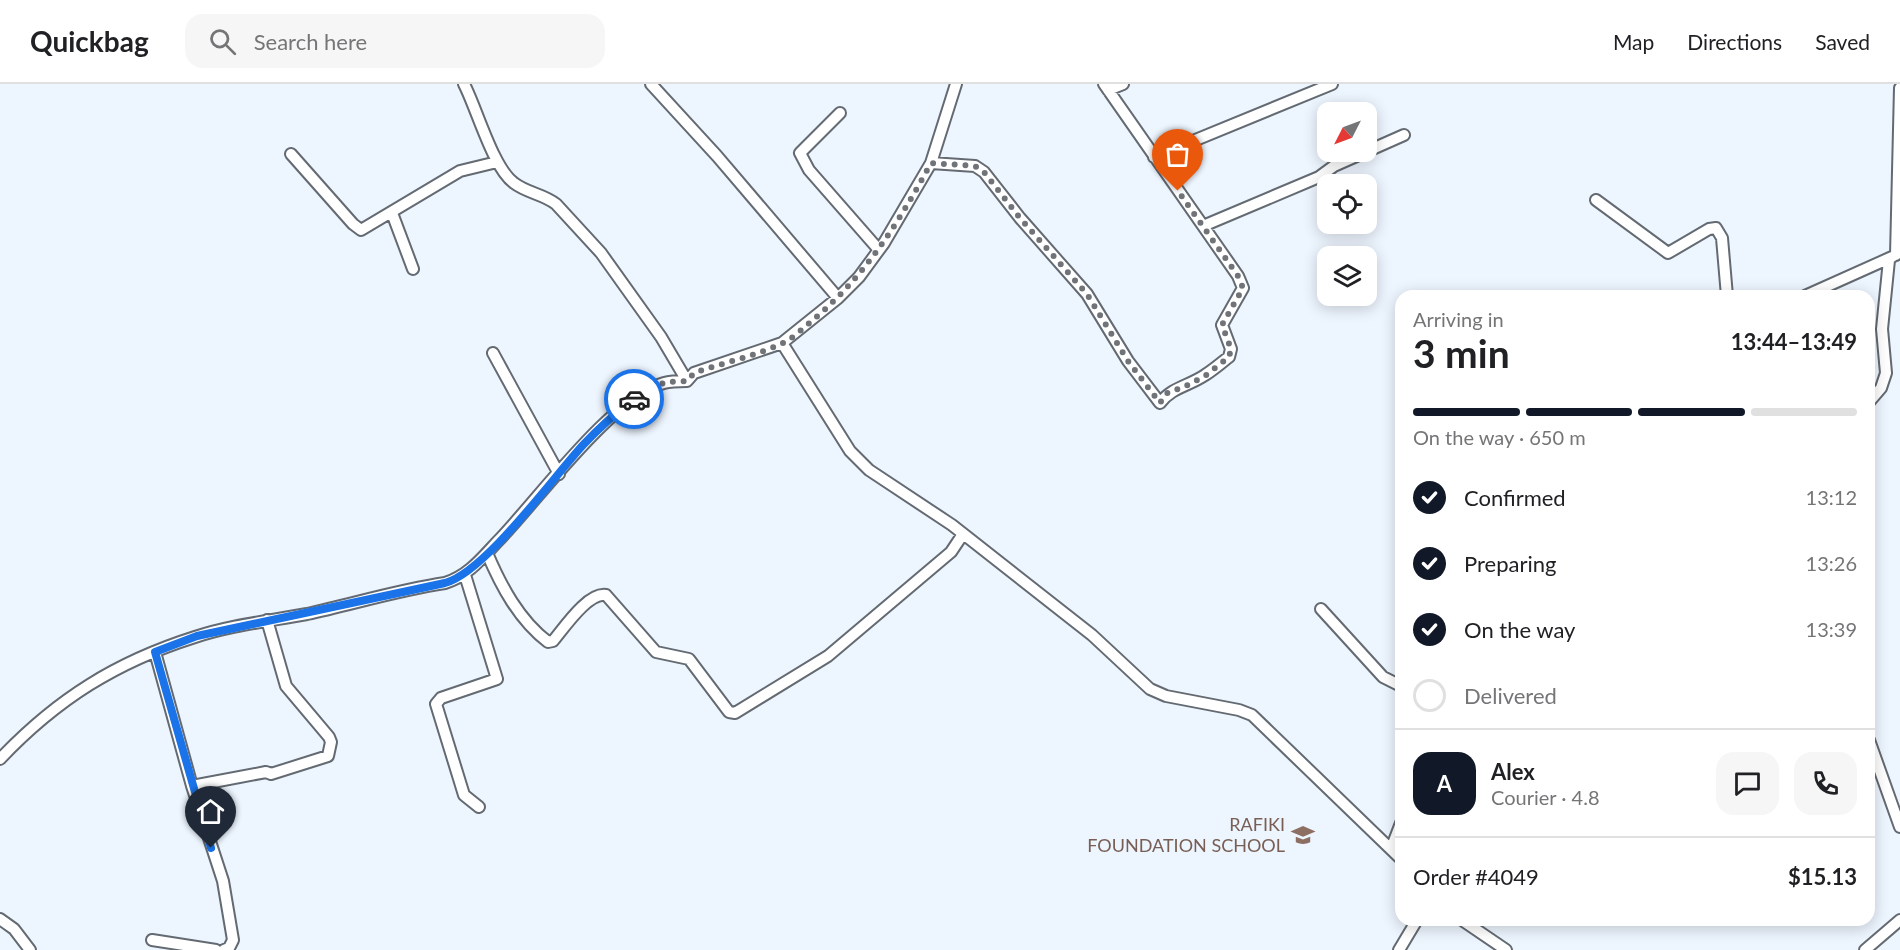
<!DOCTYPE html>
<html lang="en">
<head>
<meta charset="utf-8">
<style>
  body { margin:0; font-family:Lato,sans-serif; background:#f6f6f6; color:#202124; height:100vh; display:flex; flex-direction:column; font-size:22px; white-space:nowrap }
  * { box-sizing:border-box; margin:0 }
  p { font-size:20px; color:#757577 }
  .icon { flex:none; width:33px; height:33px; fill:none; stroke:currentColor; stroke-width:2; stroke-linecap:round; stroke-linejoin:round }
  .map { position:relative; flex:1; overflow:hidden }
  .side { position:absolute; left:1395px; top:206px; width:480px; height:636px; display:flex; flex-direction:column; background:#fff; border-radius:18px; box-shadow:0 3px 15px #0003 }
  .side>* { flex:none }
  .needle { width:39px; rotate:228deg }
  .controls { position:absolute; left:1317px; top:18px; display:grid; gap:12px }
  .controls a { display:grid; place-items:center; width:60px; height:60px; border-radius:12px; background:#fff; box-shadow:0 3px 15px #0003; font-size:30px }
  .pin { position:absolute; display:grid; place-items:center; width:51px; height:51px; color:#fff; margin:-62px -26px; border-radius:50% 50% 50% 0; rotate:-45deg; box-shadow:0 0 6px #0007 }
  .pin .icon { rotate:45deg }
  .courier { position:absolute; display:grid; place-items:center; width:60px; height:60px; margin:-30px; border:4px solid #1a73e8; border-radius:50%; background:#fff; color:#222; box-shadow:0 2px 8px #0007 }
  .overview em { font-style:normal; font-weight:700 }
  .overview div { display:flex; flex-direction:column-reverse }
  .overview { display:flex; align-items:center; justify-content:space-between; height:102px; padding:0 18px }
  h1 { font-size:39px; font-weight:700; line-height:45px }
  .bar { display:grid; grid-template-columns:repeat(4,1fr); gap:9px 6px; align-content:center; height:72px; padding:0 18px }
  .bar i { height:8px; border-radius:4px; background:#e0e0e0 }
  .bar .selected { background:#111827 }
  .bar p { grid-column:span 4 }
  .line { display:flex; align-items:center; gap:15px; padding:0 18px; border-top:2px solid #e0e0e0 }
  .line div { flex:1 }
  .round { display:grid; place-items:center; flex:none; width:63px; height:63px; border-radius:18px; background:#f6f6f6 }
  ol { padding:0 18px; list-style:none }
  li { display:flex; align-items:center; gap:18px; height:66px }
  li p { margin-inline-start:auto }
  li .icon { padding:6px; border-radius:50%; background:#111827; color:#fff; stroke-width:4 }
  li:last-child { color:#757577 }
  li i { width:33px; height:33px; border:3px solid #e0e0e0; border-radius:50% }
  header { display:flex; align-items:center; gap:36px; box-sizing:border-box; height:84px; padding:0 30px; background:#fff; border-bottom:2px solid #e0e0e0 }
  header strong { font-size:28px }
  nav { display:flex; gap:33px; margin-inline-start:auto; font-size:21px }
  .search { width:420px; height:54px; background:#f6f6f6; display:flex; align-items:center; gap:15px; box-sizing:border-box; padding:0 21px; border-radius:18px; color:#757577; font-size:22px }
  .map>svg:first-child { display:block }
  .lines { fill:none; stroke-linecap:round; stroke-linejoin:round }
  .minor-casing { stroke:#646a72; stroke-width:14 }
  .minor { stroke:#fff; stroke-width:10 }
  .done { stroke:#707479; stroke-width:6; stroke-dasharray:0 10.8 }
  .route { stroke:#1a73e8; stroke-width:8 }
  .labels { text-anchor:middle; stroke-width:6; stroke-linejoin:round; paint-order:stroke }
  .education-label { font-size:18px; fill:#785e54; stroke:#edf5fe; text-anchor:end }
</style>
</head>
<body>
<header>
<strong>Quickbag</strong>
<div class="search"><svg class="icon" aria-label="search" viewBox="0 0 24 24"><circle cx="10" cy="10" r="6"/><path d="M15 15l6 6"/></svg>Search here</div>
<nav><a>Map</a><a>Directions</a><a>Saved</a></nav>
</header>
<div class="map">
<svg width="1900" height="866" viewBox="0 0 1900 866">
  <rect width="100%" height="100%" fill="#edf5fe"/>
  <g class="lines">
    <g class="minor-casing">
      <path id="minor" d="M 464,0 C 477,25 493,84 514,99 C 527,109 543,110 556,120 L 601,169 L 661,253 L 687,297
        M 651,0 L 717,72 L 838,214
        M 1108,6 L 1123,0
        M 840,29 L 800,69 L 809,86 L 879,166
        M 291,70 L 353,140 L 361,146 L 460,87 L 497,78
        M 1154,73 L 1332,0
        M 931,79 L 975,82 L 984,88 L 1020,134 L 1087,210 L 1128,277 L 1160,319 C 1172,303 1189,302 1205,291 C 1213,286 1221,279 1229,273 L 1231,265 L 1222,241 L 1243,204 L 1238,192 L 1104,0
        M 1596,116 L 1668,169 L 1709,145 L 1716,144 L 1722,154 L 1727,212
        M 392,129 L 413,185
        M 1203,142 L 1319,93 L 1334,82 L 1404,51
        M 1896,171 L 1900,4
        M 1805,212 L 1892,173
        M 782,259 L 850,367 L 869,386 L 952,441 L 1092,551 L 1150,605 L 1166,612 L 1239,626 L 1252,631 L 1401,775
        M 493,269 L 559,390
        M 1869,318 L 1881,304 L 1886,289 L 1882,245 L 1889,176
        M 487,469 C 501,502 519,536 548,558 L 553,557 C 564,544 588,508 606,511 L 656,568 L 689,575 L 729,628 L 735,629 L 828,572 L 951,468 L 963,450
        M 465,491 L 497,595 L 441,614 L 436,620 L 464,711 L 479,723
        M 1321,525 L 1383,593 L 1401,602
        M 155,568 L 192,702 L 223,797 L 233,856 L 229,864 L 224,866
        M 1869,656 L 1900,743
        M 0,675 C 57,615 116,578 195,553 C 231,541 270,537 307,530 C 353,520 398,506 445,499 C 468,492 482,474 498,457 C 537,417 612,313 664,299 C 671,297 679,297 687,297 L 694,289 L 782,259 L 838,214 L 859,193 L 884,159 L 931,79 L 956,0
        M 192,702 L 266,688 L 271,690 L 328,672 L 331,658 L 329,653 L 286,602 L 267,536
        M 1391,765 L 1401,739
        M 0,835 L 14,845 L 30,866
        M 1462,836 L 1506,866
        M 152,856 L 216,866
        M 1399,866 L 1417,836
        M 1865,866 L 1900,836"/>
    </g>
    <use href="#minor" class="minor"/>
  </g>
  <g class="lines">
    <path class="done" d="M 634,315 L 665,298 L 687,297 L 694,289 C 723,279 754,272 781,260 C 793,255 804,243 814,235 C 866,191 899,138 931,79 L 975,82 L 984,88 L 1020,134 L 1087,210 L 1128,277 L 1160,319 L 1168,308 L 1182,304 L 1205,292 L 1229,273 L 1231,265 L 1222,241 L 1243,204 L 1238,192 L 1178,107"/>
    <path class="route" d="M 211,764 L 155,568 L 197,552 L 445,499 C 485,488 552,395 583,361 C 598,345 616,329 634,315"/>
  </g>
  <defs>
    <g id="school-bare" transform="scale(1.8)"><path d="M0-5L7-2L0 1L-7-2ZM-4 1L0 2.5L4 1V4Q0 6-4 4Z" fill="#8d6e63" stroke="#edf5fe" stroke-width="2.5" paint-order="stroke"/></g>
  </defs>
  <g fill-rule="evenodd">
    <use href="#school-bare" x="1303" y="751"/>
  </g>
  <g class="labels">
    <g class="education-label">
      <text x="1285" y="747">RAFIKI<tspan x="1285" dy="21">FOUNDATION SCHOOL</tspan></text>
    </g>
  </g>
</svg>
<div class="controls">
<a><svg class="needle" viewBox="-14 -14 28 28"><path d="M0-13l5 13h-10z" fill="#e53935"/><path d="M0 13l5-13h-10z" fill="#757577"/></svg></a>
<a><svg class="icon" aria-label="locate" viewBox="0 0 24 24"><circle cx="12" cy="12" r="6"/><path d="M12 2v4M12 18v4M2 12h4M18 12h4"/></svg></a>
<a><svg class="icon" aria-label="layers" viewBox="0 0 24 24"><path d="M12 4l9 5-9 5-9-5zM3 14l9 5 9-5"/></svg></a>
</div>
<div class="pin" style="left:1178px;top:107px;background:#ea580c"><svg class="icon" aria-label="bag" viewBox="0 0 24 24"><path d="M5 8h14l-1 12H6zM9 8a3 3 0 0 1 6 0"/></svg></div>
<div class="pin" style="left:211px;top:764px;background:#1f2937"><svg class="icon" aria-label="home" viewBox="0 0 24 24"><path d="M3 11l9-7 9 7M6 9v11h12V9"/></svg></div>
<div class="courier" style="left:634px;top:315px"><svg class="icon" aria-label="car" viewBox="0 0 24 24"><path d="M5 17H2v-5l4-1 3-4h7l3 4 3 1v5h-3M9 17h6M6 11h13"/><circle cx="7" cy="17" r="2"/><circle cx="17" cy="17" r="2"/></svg></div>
<section class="side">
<div class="overview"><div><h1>3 min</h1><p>Arriving in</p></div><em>13:44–13:49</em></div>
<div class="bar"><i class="selected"></i><i class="selected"></i><i class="selected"></i><i></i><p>On the way · 650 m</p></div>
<ol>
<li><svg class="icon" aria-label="check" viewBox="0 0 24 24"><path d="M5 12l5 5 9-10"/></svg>Confirmed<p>13:12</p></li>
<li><svg class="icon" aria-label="check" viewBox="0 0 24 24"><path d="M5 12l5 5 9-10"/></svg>Preparing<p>13:26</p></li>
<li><svg class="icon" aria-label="check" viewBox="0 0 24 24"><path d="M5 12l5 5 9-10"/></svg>On the way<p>13:39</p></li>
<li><i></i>Delivered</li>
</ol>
<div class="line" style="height:108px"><b class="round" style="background:#111827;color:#fff">A</b><div><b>Alex</b><p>Courier · 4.8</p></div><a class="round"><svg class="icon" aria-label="chat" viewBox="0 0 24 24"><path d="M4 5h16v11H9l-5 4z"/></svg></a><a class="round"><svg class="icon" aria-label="phone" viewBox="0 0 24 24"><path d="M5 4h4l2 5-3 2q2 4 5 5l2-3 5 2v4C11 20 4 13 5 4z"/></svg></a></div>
<div class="line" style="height:78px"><div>Order #4049</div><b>$15.13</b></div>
</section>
</div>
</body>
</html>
